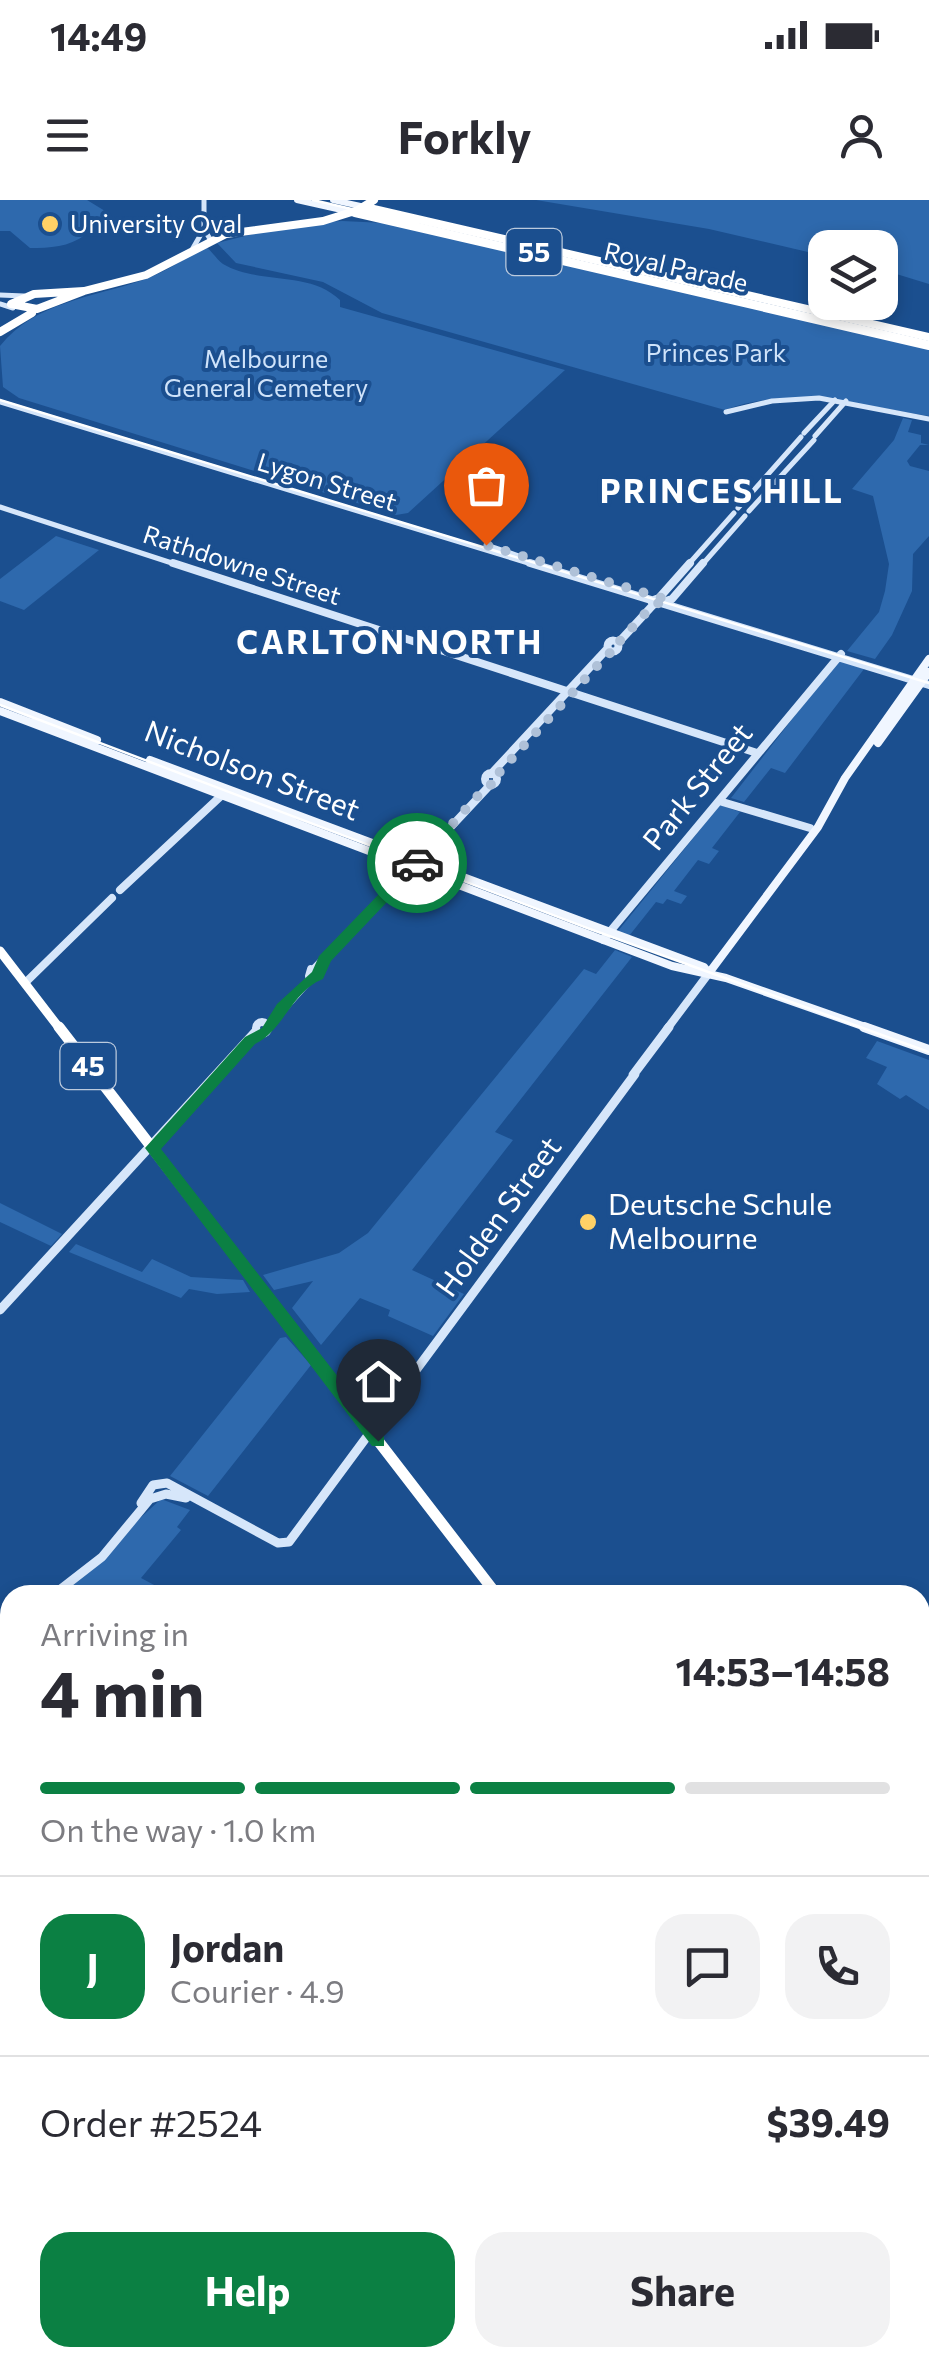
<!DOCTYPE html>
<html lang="en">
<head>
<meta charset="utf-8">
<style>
  body { margin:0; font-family:Commissioner,sans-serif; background:#f2f2f3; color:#2b2b33; height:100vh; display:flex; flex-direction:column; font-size:38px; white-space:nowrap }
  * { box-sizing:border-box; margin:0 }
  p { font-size:32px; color:#7c7c81 }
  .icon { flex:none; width:55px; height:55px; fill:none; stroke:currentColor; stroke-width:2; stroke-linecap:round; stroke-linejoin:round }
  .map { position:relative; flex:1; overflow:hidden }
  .details { position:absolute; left:0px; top:1385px; width:930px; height:782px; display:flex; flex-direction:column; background:#fff; border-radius:30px 30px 0 0; box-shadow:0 5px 15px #0003 }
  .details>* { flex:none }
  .buttons { position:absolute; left:808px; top:30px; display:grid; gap:20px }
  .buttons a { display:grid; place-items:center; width:90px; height:90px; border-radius:20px; background:#fff; box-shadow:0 5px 15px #0003; font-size:50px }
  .pin { position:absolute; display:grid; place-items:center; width:85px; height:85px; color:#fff; margin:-102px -42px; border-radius:50% 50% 50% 0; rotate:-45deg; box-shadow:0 0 10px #0007 }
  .pin .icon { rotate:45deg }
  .courier { position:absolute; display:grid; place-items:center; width:100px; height:100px; margin:-50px; border:8px solid #0b8043; border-radius:50%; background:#fff; color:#222; box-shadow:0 2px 12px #0007 }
  .headline em { font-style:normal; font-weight:700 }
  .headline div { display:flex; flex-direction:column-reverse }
  .headline { display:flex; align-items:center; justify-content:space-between; height:170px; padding:0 40px }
  h1 { font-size:65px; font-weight:700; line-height:75px }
  .bar { display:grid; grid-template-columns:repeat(4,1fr); gap:15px 10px; align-content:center; height:120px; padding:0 40px }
  .bar i { height:12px; border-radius:8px; background:#e1e1e2 }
  .bar .selected { background:#0b8043 }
  .bar p { grid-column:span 4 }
  .line { display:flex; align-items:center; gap:25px; padding:0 40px; border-top:2px solid #e1e1e2 }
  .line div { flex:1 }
  .round { display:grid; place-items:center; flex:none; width:105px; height:105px; border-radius:30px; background:#f2f2f3 }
  .action { display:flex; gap:20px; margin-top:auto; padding:20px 40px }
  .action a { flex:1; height:115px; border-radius:30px; background:#0b8043; color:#fff; font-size:40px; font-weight:700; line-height:115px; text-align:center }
  .action a+a { background:#f2f2f3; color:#2b2b33 }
  .status { display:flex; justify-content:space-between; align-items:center; height:70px; padding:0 50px; background:#fff; direction:ltr }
  .status svg { height:28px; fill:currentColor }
  header { display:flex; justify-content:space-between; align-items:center; height:130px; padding:0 40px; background:#fff; font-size:45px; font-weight:700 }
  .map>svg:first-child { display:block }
  .green { fill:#2e69ad }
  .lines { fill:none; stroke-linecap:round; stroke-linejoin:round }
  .stream { stroke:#9cc4f0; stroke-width:4 }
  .secondary-far3 { stroke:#d6e6fa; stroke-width:5 }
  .secondary-far2 { stroke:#d6e6fa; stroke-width:8 }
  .secondary-far1 { stroke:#d6e6fa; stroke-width:9 }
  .secondary { stroke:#d6e6fa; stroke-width:11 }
  .primary-far2 { stroke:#f0f6ff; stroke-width:6 }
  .primary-far1 { stroke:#f0f6ff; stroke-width:8 }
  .primary { stroke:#f0f6ff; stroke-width:10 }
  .highway-far3 { stroke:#fff; stroke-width:8 }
  .highway-far2 { stroke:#fff; stroke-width:9 }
  .highway-far1 { stroke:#fff; stroke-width:11 }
  .highway { stroke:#fff; stroke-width:15 }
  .tram-far1 { stroke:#fff; stroke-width:2.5 }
  .tram { stroke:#fff; stroke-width:4 }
  .rail-casing { stroke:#fff; stroke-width:8 }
  .rail { stroke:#1b4f8f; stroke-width:4; stroke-dasharray:10; stroke-linecap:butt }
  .route { fill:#0b8043 }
  .done { stroke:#afc1d8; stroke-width:10; stroke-dasharray:0 18 }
  .poi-dot { fill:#ffd166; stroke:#1b4f8f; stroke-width:4 }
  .labels { text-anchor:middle; stroke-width:8; stroke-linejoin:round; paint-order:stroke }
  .far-poi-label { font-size:25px; fill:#fff; stroke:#1b4f8f; text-anchor:start }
  .far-street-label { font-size:25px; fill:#fff; stroke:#1b4f8f }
  .far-park-label { font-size:25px; fill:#cfe3fa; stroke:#1b4f8f }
  .shield { fill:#1b4f8f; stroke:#bbcadd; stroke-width:2.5 }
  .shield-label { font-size:28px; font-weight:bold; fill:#fff }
  .street-label { font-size:30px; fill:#fff; stroke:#1b4f8f }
  .poi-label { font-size:30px; fill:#fff; stroke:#1b4f8f; text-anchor:start }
  .far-district-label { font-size:32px; font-weight:bold; letter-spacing:2.5px; fill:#fff; stroke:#1b4f8f }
</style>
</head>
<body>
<div class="status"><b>14:49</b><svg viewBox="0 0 49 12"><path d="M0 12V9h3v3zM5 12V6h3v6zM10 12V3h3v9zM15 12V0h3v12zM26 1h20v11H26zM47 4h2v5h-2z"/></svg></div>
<header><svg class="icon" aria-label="menu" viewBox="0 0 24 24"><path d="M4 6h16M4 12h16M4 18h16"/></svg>Forkly<svg class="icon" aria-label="person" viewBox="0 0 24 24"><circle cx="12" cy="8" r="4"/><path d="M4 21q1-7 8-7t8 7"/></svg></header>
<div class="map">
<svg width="929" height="2166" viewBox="0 0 929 2166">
  <rect width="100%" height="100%" fill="#1b4f8f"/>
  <path class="green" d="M 0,0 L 87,0 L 105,11 L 107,22 L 92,21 L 89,14 L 89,23 L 80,33 L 85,35 C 69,47 50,48 30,48 L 10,31 L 0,31 Z
    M 536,0 L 929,0 L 929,84 L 880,69 L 880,48 L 825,48 L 825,56 L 709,29 Z
    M 342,21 L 385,23 L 929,148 L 929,216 C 858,206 796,184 725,210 L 382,113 L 323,82 L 236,63 L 217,43 L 293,24 Z
    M 206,47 C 212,51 216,59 223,64 C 258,85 309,70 340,100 L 340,107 L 565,170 L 408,313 L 396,315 L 19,198 L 3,187 L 0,146 C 35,102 94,97 143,80 C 166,72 185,58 206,47 Z
    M 903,218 L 912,220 L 908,232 L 921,235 L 921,243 L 929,245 L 920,245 L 907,261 L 910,266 L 929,271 L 929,336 L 913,354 L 912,391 L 892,435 L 875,459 L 847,451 L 879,412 L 885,391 L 889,364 L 873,296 L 852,289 L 894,240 Z
    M 56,336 L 99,350 L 24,410 L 0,401 L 0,379 Z
    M 838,460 L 864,469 L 785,573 L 771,568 L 744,602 L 731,598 Z
    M 720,605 L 740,612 L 712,648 L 719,651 L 709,664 L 698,660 L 674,691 L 687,696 L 681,704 L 667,699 L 663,704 L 656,702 L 629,736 L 618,731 Z
    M 615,750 L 632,757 L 495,932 L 513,940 L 412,1070 L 464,1094 L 433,1136 L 388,1116 L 390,1110 L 360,1098 L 321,1145 L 292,1108 L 313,1081 L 274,1090 L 263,1075 L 339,1053 L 368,1033 L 584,769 L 596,774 Z
    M 877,841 L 929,860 L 929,910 L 906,895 L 900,899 L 877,884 L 887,867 L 866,858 Z
    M 0,1003 L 62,1034 L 51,1046 L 0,1022 Z
    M 76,1044 L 142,1072 L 152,1059 L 191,1077 L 243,1080 L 250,1092 L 217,1094 L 189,1089 L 181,1098 L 69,1052 Z
    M 286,1137 L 311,1165 L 208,1296 L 170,1276 L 280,1138 Z
    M 161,1299 L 190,1310 L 177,1327 L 181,1330 L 141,1378 L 156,1386 L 149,1395 L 56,1395 Z"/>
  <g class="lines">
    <path class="stream" d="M 0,1592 L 10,1597"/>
    <path class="secondary-far3" d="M 204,0 L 204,29 L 210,39
      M 193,48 L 204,29
      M 0,95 L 24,96
      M 0,104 L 13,108
      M 0,202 L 538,366
      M 726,212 L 772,201 L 819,198 L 929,219
      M 804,233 L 835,200
      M 815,236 L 846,201
      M 0,307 L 181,366
      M 738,308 L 801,237
      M 749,311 L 814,240
      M 487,345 L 519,356
      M 687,366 L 734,313
      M 701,366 L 745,316"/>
    <path class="secondary-far2" d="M 173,363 L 757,553
      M 530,363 L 929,485
      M 651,401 L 659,398 L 690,363
      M607.5 446a5.5 5.5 0 1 1 11 0a5.5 5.5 0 1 1-11 0Z
      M 618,443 L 653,405 L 672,399 L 703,363
      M485 579a6 6 0 1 1 12 0a6 6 0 1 1-12 0Z
      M 491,574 L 607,449
      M 719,601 L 810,628
      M 419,661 L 491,584
      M 120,690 L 222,595
      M 603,740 L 841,454
      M 311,769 L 318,771 L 318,775 L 309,776 Z
      M 314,769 L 412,668
      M 25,783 L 112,698
      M256 828a6 6 0 1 1 12 0a6 6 0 1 1-12 0Z
      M 268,826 L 312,777
      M 667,829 L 709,773"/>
    <path class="secondary-far1" d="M 633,875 L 669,827
      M 0,1110 L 256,831
      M 167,1283 L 278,1343 L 289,1342 L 635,874
      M 141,1303 L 153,1285 L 167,1283
      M 53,1395 L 102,1357 L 150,1299 L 166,1294 L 186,1298"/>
    <path class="secondary" d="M 0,1424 L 10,1418
      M 0,1748 L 10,1740
      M 0,1756 L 10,1748"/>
    <path class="primary-far2" d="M 297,0 L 355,13
      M 333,0 L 365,7"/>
    <path class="primary-far1" d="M 0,502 L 97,540
      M 0,511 L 672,766 L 726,778 L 871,829
      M 878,543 L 929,472
      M 150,560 L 704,767 L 708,772
      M 709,773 L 818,627 L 845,578 L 929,459"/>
    <path class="primary" d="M 864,827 L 929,850"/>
    <path class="highway-far3" d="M 365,7 L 929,137
      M 355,13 L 929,146
      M 84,91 L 37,109 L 11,104 L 34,94 Z
      M 84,91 L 146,75 L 226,34 L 323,21 L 358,10 L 374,0
      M 0,132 L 32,113"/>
    <path class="highway-far2" d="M 0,751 L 60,829"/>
    <path class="highway-far1" d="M 59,827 L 497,1395"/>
    <path class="highway" d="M 920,1745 L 929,1750
      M 920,1785 L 929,1790"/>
    <path class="tram-far1" d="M 313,0 L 929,142
      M 0,200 L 929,483
      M 0,505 L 587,728 L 929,852
      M 0,749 L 499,1395"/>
    <path class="tram" d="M 920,1752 L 929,1757"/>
    <g class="rail-casing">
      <path id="rail" d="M 0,1481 L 10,1482
        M 796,2158 L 809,2166"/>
    </g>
    <use href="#rail" class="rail"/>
  </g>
  <path class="route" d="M 412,660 L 424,663 L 331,761 L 323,779 C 292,791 284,830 255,844 L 161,949 L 384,1236 L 384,1246 L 372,1246 L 145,948 L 245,837 L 262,828 L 277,804 L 312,772 L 319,756 Z"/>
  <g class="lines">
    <path class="done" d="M 417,663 L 485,588 L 499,580 L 498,574 L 505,566 L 607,455 L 618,448 L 618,443 L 653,405 L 668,400 L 486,345"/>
  </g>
  <g class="poi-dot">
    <circle cx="50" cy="24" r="10"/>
    <circle cx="588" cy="1022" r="10"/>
  </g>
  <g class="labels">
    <g class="far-poi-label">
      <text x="70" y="33">University Oval</text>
    </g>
    <g class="far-street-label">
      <text transform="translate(676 67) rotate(13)" y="9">Royal Parade</text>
      <text transform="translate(327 282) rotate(17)" y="9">Lygon Street</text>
      <text transform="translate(242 365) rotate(18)" y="9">Rathdowne Street</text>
    </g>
    <g class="far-park-label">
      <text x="716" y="162">Princes Park</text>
      <text x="266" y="168">Melbourne<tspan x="266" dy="29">General Cemetery</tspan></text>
    </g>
    <g class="shield">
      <rect x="506.5" y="29" width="55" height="46" rx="8"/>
      <rect x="60.5" y="843" width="55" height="46" rx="8"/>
    </g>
    <g class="shield-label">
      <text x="534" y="62">55</text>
      <text x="88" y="876">45</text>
    </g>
    <g class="street-label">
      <text transform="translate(252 571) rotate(21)" y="10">Nicholson Street</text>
      <text transform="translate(698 587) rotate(-51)" y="10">Park Street</text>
      <text transform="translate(499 1017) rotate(-54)" y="10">Holden Street</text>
    </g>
    <g class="poi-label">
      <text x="608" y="1015">Deutsche Schule<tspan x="608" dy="34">Melbourne</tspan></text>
    </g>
    <g class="far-district-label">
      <text x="722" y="303">PRINCES HILL</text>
      <text x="390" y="454">CARLTON NORTH</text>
    </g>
  </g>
</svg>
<div class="buttons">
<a><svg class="icon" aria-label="layers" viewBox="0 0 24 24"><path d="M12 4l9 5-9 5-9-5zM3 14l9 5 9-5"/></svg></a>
</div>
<div class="pin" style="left:486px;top:345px;background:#ea580c"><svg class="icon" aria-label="bag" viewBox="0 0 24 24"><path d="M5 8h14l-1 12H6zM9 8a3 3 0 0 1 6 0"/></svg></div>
<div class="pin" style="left:378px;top:1241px;background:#1f2937"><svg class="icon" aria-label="home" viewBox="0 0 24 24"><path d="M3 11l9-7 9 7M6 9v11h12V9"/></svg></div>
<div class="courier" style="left:417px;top:663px"><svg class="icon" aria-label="car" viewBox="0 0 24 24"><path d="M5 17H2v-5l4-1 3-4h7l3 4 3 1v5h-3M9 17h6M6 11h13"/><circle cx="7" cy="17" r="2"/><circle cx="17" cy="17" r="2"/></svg></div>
<section class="details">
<div class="headline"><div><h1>4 min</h1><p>Arriving in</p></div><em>14:53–14:58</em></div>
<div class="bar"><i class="selected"></i><i class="selected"></i><i class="selected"></i><i></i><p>On the way · 1.0 km</p></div>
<div class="line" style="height:180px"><b class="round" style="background:#0b8043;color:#fff">J</b><div><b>Jordan</b><p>Courier · 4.9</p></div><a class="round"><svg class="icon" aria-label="chat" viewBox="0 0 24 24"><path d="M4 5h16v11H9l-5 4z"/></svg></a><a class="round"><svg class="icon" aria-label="phone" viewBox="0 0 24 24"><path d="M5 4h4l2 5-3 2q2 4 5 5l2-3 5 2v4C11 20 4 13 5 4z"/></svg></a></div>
<div class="line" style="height:130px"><div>Order #2524</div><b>$39.49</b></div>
<div class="action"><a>Help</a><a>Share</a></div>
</section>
</div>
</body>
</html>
